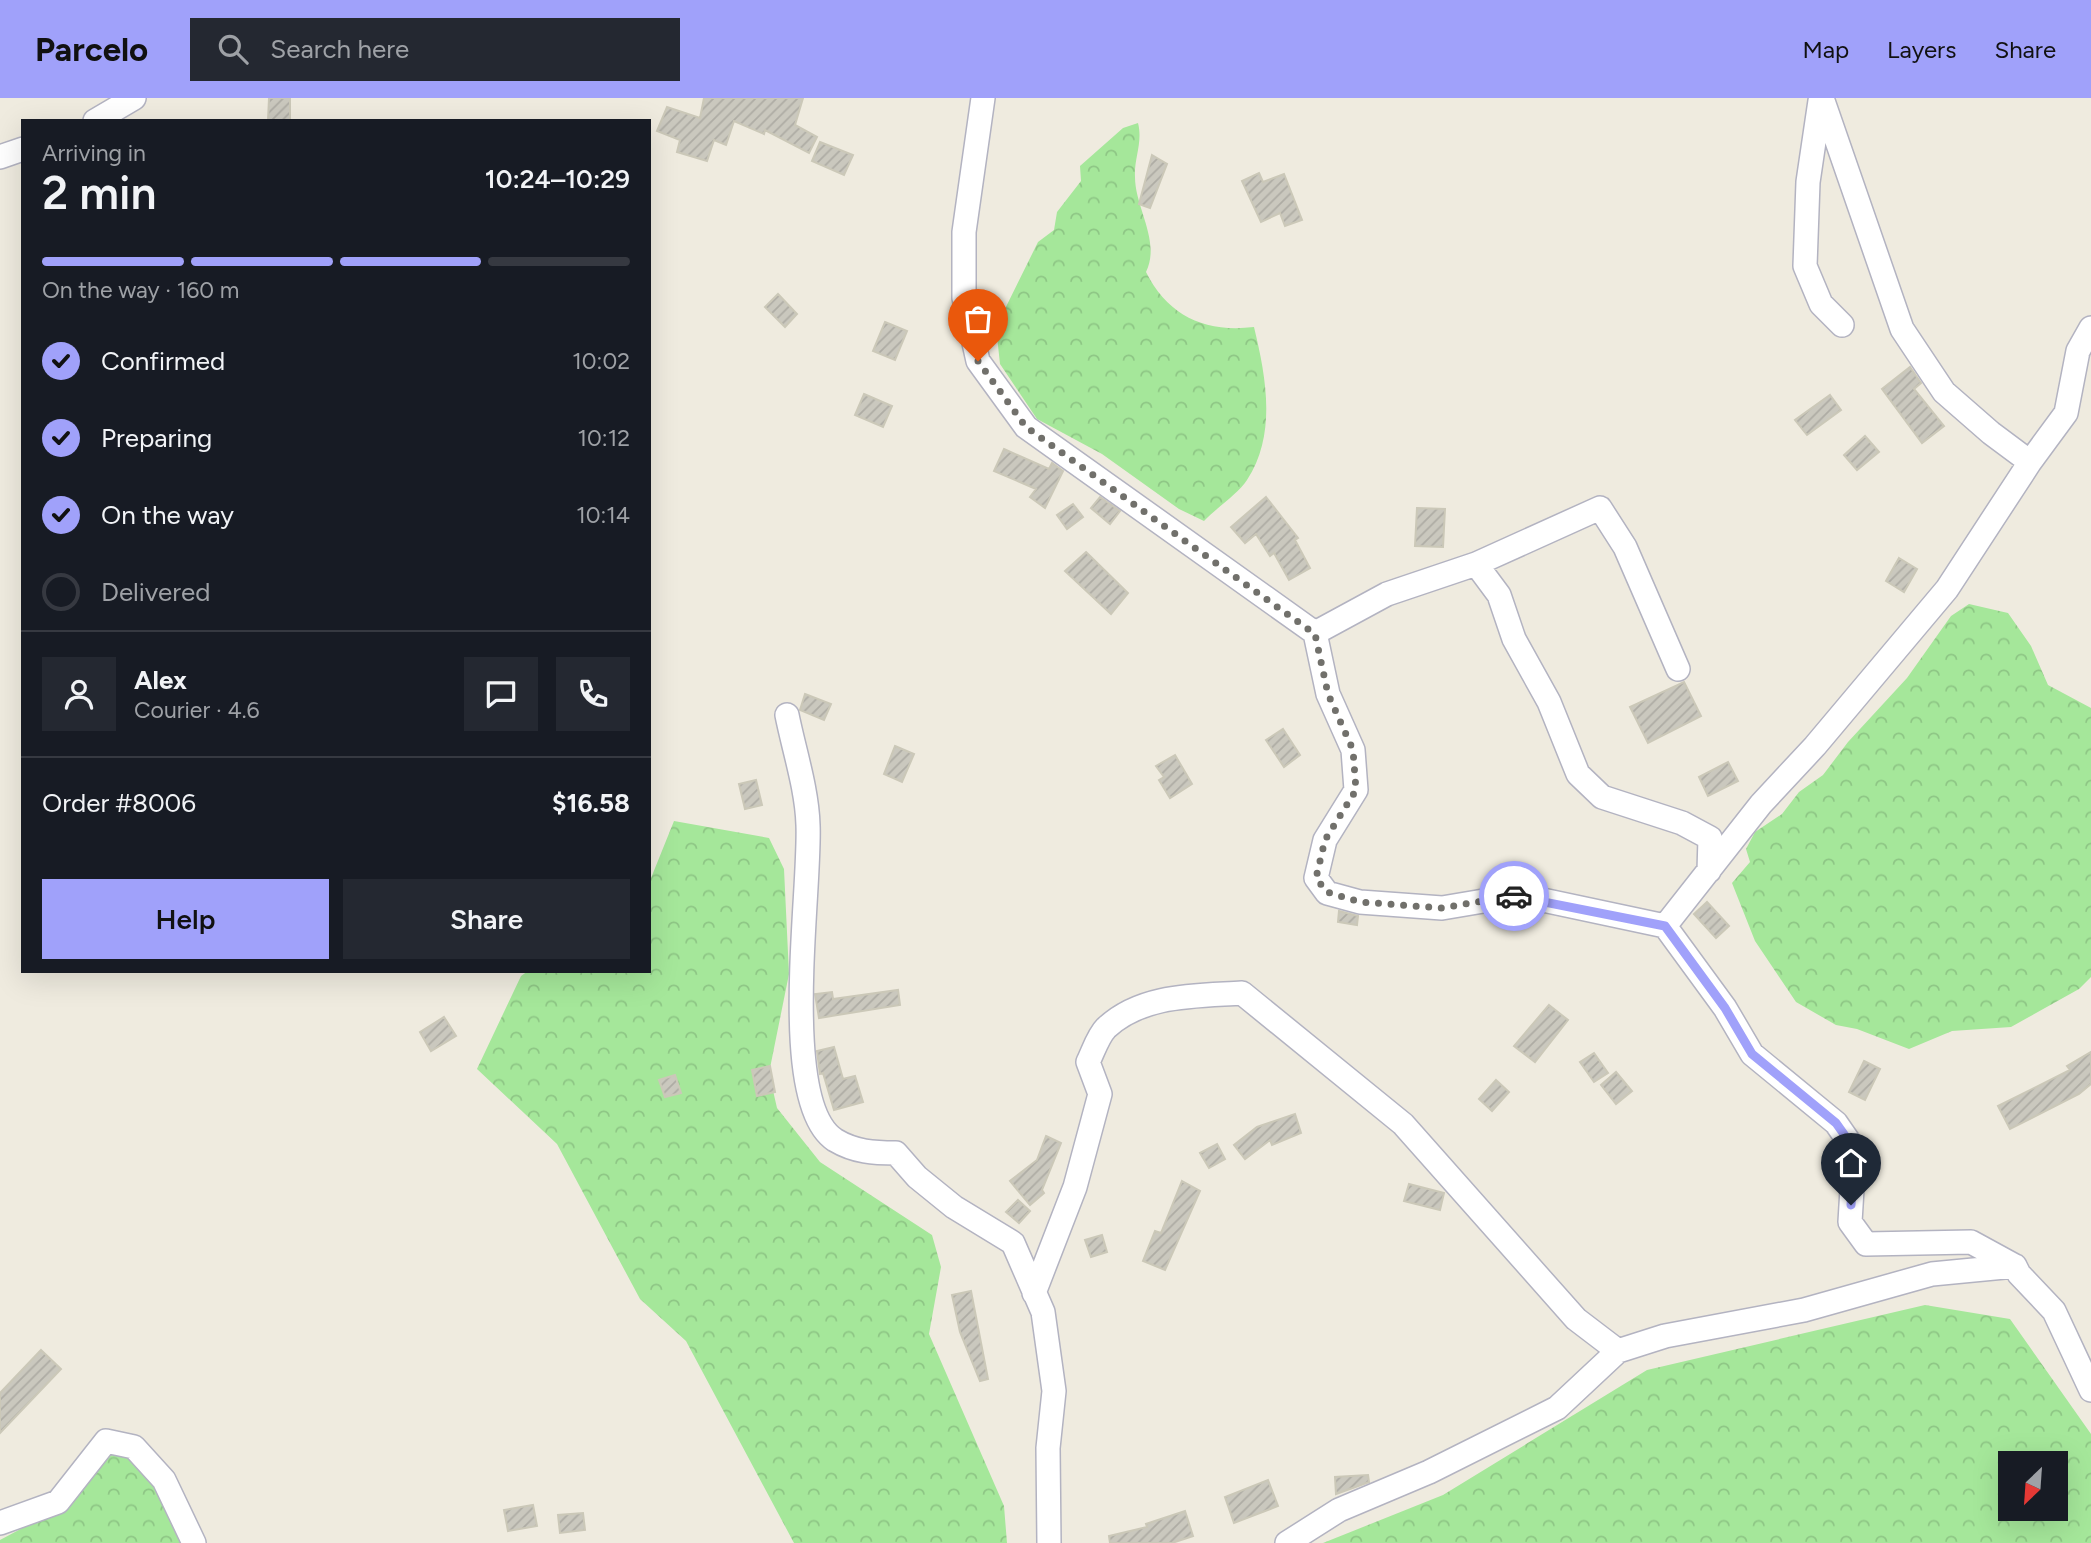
<!DOCTYPE html>
<html lang="en">
<head>
<meta charset="utf-8">
<style>
  body { margin:0; font-family:Figtree,sans-serif; background:#242831; color:#f1f3f6; height:100vh; display:flex; flex-direction:column; font-size:26px; white-space:nowrap }
  * { box-sizing:border-box; margin:0 }
  p { font-size:23px; color:#9ea1a6 }
  .icon { flex:none; width:38px; height:38px; fill:none; stroke:currentColor; stroke-width:2; stroke-linecap:round; stroke-linejoin:round }
  .map { position:relative; flex:1; overflow:hidden }
  .panel { position:absolute; left:21px; top:21px; width:630px; height:854px; display:flex; flex-direction:column; background:#171b24; border-radius:0px; box-shadow:0 7px 28px #0002 }
  .panel>* { flex:none }
  .needle { width:46px; rotate:205deg }
  .fabs { position:absolute; left:1998px; top:1353px; display:grid; gap:14px }
  .fabs a { display:grid; place-items:center; width:70px; height:70px; border-radius:0px; background:#171b24; box-shadow:0 7px 28px #0002; font-size:35px }
  .pin { position:absolute; display:grid; place-items:center; width:60px; height:60px; color:#fff; margin:-72px -30px; border-radius:50% 50% 50% 0; rotate:-45deg; box-shadow:0 0 7px #0007 }
  .pin .icon { rotate:45deg }
  .courier { position:absolute; display:grid; place-items:center; width:70px; height:70px; margin:-35px; border:5px solid #a0a1fa; border-radius:50%; background:#fff; color:#222; box-shadow:0 2px 9px #0007 }
  .head em { font-style:normal; font-weight:600 }
  .head div { display:flex; flex-direction:column-reverse }
  .head { display:flex; align-items:center; justify-content:space-between; height:119px; padding:0 21px }
  h1 { font-size:46px; font-weight:600; line-height:52px }
  .bar { display:grid; grid-template-columns:repeat(4,1fr); gap:10px 7px; align-content:center; height:84px; padding:0 21px }
  .bar i { height:9px; border-radius:5px; background:#363941 }
  .bar .current { background:#a0a1fa }
  .bar p { grid-column:span 4 }
  .line { display:flex; align-items:center; gap:18px; padding:0 21px; border-top:2px solid #363941 }
  .line div { flex:1 }
  .round { display:grid; place-items:center; flex:none; width:74px; height:74px; border-radius:0px; background:#242831 }
  ol { padding:0 21px; list-style:none }
  li { display:flex; align-items:center; gap:21px; height:77px }
  li p { margin-inline-start:auto }
  li .icon { padding:7px; border-radius:50%; background:#a0a1fa; color:#111; stroke-width:4 }
  li:last-child { color:#9ea1a6 }
  li i { width:38px; height:38px; border:4px solid #363941; border-radius:50% }
  .action { display:flex; gap:14px; margin-top:auto; padding:14px 21px }
  .action a { flex:1; height:80px; border-radius:0px; background:#a0a1fa; color:#111; font-size:28px; font-weight:600; line-height:80px; text-align:center }
  .action a+a { background:#242831; color:#f1f3f6 }
  header { display:flex; align-items:center; gap:42px; box-sizing:border-box; height:98px; padding:0 35px; background:#a0a1fa; color:#111 }
  header strong { font-size:33px }
  nav { display:flex; gap:38px; margin-inline-start:auto; font-size:24px }
  .search { width:490px; height:63px; background:#242831; display:flex; align-items:center; gap:18px; box-sizing:border-box; padding:0 24px; border-radius:0px; color:#9ea1a6; font-size:26px }
  .map>svg:first-child { display:block }
  .forest { fill:url(#forest-crowns); fill-rule:evenodd }
  .building { fill:url(#building-hatch); stroke:#cbc8b8; stroke-width:2 }
  .lines { fill:none; stroke-linecap:round; stroke-linejoin:round }
  .minor-casing { stroke:#b3b3c1; stroke-width:26 }
  .minor { stroke:#fff; stroke-width:23 }
  .done { stroke:#71706b; stroke-width:7; stroke-dasharray:0 12.6 }
  .route { stroke:#a0a1fa; stroke-width:9 }
</style>
</head>
<body>
<header>
<strong>Parcelo</strong>
<div class="search"><svg class="icon" aria-label="search" viewBox="0 0 24 24"><circle cx="10" cy="10" r="6"/><path d="M15 15l6 6"/></svg>Search here</div>
<nav><a>Map</a><a>Layers</a><a>Share</a></nav>
</header>
<div class="map">
<svg width="2091" height="1445" viewBox="0 0 2091 1445">
  <defs>
    <pattern id="forest-crowns" width="20" height="18" patternUnits="userSpaceOnUse" patternTransform="scale(1.75)"><rect width="20" height="18" fill="#a5e79a"/><path d="M2 6a3 3 0 1 1 6 0M12 15a3 3 0 1 1 6 0" fill="none" stroke="#8ec685"/></pattern>
    <pattern id="building-hatch" width="6" height="6" patternUnits="userSpaceOnUse" patternTransform="scale(1.75)"><rect width="6" height="6" fill="#cac8be"/><path d="M-1 1l2-2M0 6l6-6M5 7l2-2" fill="none" stroke="#aeaca4"/></pattern>
  </defs>
  <rect width="100%" height="100%" fill="#efebdf"/>
  <path class="forest" d="M 1138,25 C 1143,44 1134,60 1135,79 C 1135,110 1161,143 1146,174 C 1168,218 1205,235 1254,229 C 1266,279 1277,336 1247,382 C 1239,395 1215,411 1204,423 L 1179,411 L 1102,356 L 1037,321 L 1000,266 L 996,229 L 1038,144 L 1054,132 L 1057,114 L 1081,83 L 1080,68 L 1123,30 Z
    M 1969,506 L 2008,515 L 2031,548 L 2048,587 L 2091,610 L 2091,879 L 2079,891 L 2011,929 L 1952,933 L 1909,951 L 1857,931 L 1836,927 L 1796,904 L 1755,843 L 1732,785 L 1750,764 L 1746,751 L 1755,734 L 1782,716 L 1799,694 L 1823,677 L 1848,644 L 1907,580 L 1951,518 Z
    M 674,723 L 769,740 L 784,771 L 789,876 L 769,975 L 777,1010 L 820,1064 L 932,1137 L 941,1169 L 929,1236 L 1004,1408 L 1007,1445 L 794,1445 L 686,1243 L 640,1201 L 557,1046 L 477,971 L 521,878 L 528,873 L 649,873 L 649,785 Z
    M 1925,1207 L 2010,1221 L 2091,1336 L 2091,1445 L 1323,1445 L 1443,1397 L 1647,1272 ZM 2011,1365 L 2056,1365 L 2056,1410 L 2011,1410 Z
    M 106,1354 L 132,1356 L 156,1385 L 184,1445 L 0,1445 L 0,1442 L 62,1409 Z"/>
  <path class="building" d="M 269,0 L 290,0 L 290,23 L 268,23 Z
    M 704,0 L 803,0 L 795,27 L 817,39 L 809,55 L 765,32 L 764,36 L 734,23 L 726,47 L 714,42 L 707,63 L 677,54 L 680,42 L 657,33 L 667,9 L 700,20 Z
    M 820,44 L 853,57 L 844,77 L 812,63 Z
    M 1152,57 L 1167,66 L 1150,110 L 1139,106 Z
    M 1259,75 L 1263,84 L 1284,76 L 1302,122 L 1285,128 L 1280,115 L 1261,124 L 1242,83 Z
    M 778,196 L 797,216 L 785,229 L 765,209 Z
    M 885,224 L 907,233 L 895,262 L 873,253 Z
    M 1910,269 L 1921,285 L 1914,291 L 1944,328 L 1922,345 L 1882,291 Z
    M 864,296 L 892,308 L 883,329 L 855,317 Z
    M 1830,297 L 1841,312 L 1807,337 L 1795,322 Z
    M 1865,338 L 1879,354 L 1857,372 L 1844,357 Z
    M 1004,351 L 1049,371 L 1052,365 L 1063,373 L 1045,410 L 1030,399 L 1036,391 L 994,373 Z
    M 1100,399 L 1120,413 L 1110,426 L 1091,410 Z
    M 1266,399 L 1298,440 L 1295,442 L 1310,470 L 1289,482 L 1274,455 L 1270,458 L 1256,436 L 1245,445 L 1231,429 Z
    M 1073,406 L 1083,419 L 1067,431 L 1057,417 Z
    M 1417,410 L 1445,411 L 1443,449 L 1415,448 Z
    M 1086,454 L 1128,495 L 1111,516 L 1065,473 Z
    M 1899,460 L 1917,471 L 1904,494 L 1886,483 Z
    M 1684,584 L 1701,618 L 1648,645 L 1630,609 Z
    M 805,596 L 831,606 L 824,622 L 800,612 Z
    M 1283,631 L 1300,657 L 1284,669 L 1266,642 Z
    M 895,648 L 914,656 L 902,684 L 884,676 Z
    M 1175,657 L 1192,686 L 1170,700 L 1159,682 L 1164,679 L 1156,668 Z
    M 1728,664 L 1738,683 L 1708,698 L 1699,679 Z
    M 756,682 L 762,707 L 745,711 L 739,686 Z
    M 1707,804 L 1729,828 L 1716,840 L 1694,816 Z
    M 1339,813 L 1358,818 L 1357,827 L 1338,824 Z
    M 898,892 L 900,907 L 819,920 L 815,896 L 832,894 L 833,901 Z
    M 1549,907 L 1568,922 L 1535,964 L 1514,948 Z
    M 444,919 L 456,938 L 431,953 L 420,934 Z
    M 834,949 L 843,981 L 855,978 L 863,1004 L 834,1012 L 823,975 L 820,976 L 817,953 Z
    M 2091,954 L 2091,986 L 2079,996 L 2010,1031 L 1998,1008 L 2070,972 L 2067,968 Z
    M 1594,955 L 1608,975 L 1594,984 L 1580,964 Z
    M 1864,963 L 1880,971 L 1865,1002 L 1849,994 Z
    M 770,968 L 775,994 L 757,998 L 752,972 Z
    M 1616,974 L 1632,993 L 1616,1006 L 1601,987 Z
    M 675,977 L 681,995 L 665,999 L 659,982 Z
    M 1496,982 L 1509,994 L 1492,1013 L 1479,1001 Z
    M 1295,1016 L 1301,1035 L 1272,1047 L 1270,1042 L 1245,1061 L 1234,1047 L 1257,1029 Z
    M 1046,1038 L 1061,1045 L 1042,1092 L 1044,1095 L 1030,1107 L 1010,1083 L 1037,1062 Z
    M 1217,1046 L 1225,1061 L 1209,1070 L 1200,1055 Z
    M 1182,1083 L 1200,1093 L 1165,1172 L 1143,1163 L 1155,1133 L 1161,1135 Z
    M 1409,1086 L 1444,1095 L 1440,1112 L 1404,1103 Z
    M 1018,1102 L 1030,1113 L 1019,1125 L 1006,1114 Z
    M 1102,1137 L 1107,1154 L 1091,1159 L 1085,1142 Z
    M 971,1193 L 988,1281 L 980,1283 L 960,1234 L 952,1197 Z
    M 41,1252 L 61,1271 L 0,1335 L 0,1295 Z
    M 1368,1377 L 1369,1384 L 1336,1396 L 1335,1379 Z
    M 1268,1382 L 1278,1408 L 1234,1425 L 1225,1399 Z
    M 533,1407 L 537,1428 L 508,1433 L 504,1412 Z
    M 1185,1413 L 1193,1438 L 1172,1445 L 1110,1445 L 1109,1438 L 1147,1429 L 1146,1426 Z
    M 583,1415 L 585,1432 L 560,1435 L 558,1417 Z"/>
  <g class="lines">
    <g class="minor-casing">
      <path id="minor" d="M 983,0 L 964,134 L 964,200 L 978,263 L 1026,329 L 1315,535 L 1328,596 L 1353,652 L 1356,692 L 1325,742 L 1316,780 L 1327,795 L 1360,804 L 1442,810 L 1519,797 L 1665,828 L 1725,910 L 1752,956 L 1836,1025 L 1863,1064 L 1852,1091 L 1850,1124 L 1866,1146 L 1971,1144 L 2015,1168
        M 1822,0 L 1902,231 L 1944,294 L 1991,335 L 2030,364
        M 1820,3 L 1808,84 L 1805,168 L 1821,206 L 1842,227
        M 95,23 L 134,0
        M 0,59 L 23,51
        M 1476,466 L 1499,497 L 1514,541 L 1549,604 L 1578,676 L 1602,699 L 1682,725 L 1710,740 L 1709,773
        M 1315,535 L 1387,496 L 1476,466 L 1600,410 L 1625,449 L 1678,571
        M 787,617 C 794,652 807,691 808,727 C 811,792 778,1005 835,1042 C 855,1054 874,1055 896,1055 L 917,1079 L 954,1109 L 1013,1145 L 1043,1214 L 1054,1293 L 1048,1350 L 1049,1445
        M 1665,828 L 1761,706 L 1815,648 L 1947,491 L 2030,364 L 2066,315 L 2078,253 L 2091,230
        M 1034,1195 L 1075,1089 L 1100,996 L 1088,964 C 1093,954 1098,938 1106,930 C 1142,896 1196,898 1242,895 L 1403,1026 L 1576,1221 L 1618,1253
        M 0,1425 L 58,1404 L 106,1343 L 134,1349 L 164,1382 L 194,1445
        M 1287,1445 L 1339,1412 L 1429,1374 L 1557,1310 L 1618,1253 L 1665,1238 L 1804,1212 L 1932,1176 L 2015,1168 L 2019,1176 L 2054,1213 L 2091,1292"/>
    </g>
    <use href="#minor" class="minor"/>
  </g>
  <g class="lines">
    <path class="done" d="M 978,263 L 1026,329 L 1315,536 L 1328,596 L 1353,652 L 1356,692 L 1325,742 L 1316,780 L 1327,794 L 1360,804 L 1441,810 L 1514,798"/>
    <path class="route" d="M 1514,798 L 1665,828 L 1725,910 L 1752,956 L 1836,1025 L 1863,1063 L 1852,1091 L 1851,1107"/>
  </g>
</svg>
<div class="fabs">
<a><svg class="needle" viewBox="-14 -14 28 28"><path d="M0-13l5 13h-10z" fill="#e53935"/><path d="M0 13l5-13h-10z" fill="#9ea1a6"/></svg></a>
</div>
<div class="pin" style="left:978px;top:263px;background:#ea580c"><svg class="icon" aria-label="bag" viewBox="0 0 24 24"><path d="M5 8h14l-1 12H6zM9 8a3 3 0 0 1 6 0"/></svg></div>
<div class="pin" style="left:1851px;top:1107px;background:#1f2937"><svg class="icon" aria-label="home" viewBox="0 0 24 24"><path d="M3 11l9-7 9 7M6 9v11h12V9"/></svg></div>
<div class="courier" style="left:1514px;top:798px"><svg class="icon" aria-label="car" viewBox="0 0 24 24"><path d="M5 17H2v-5l4-1 3-4h7l3 4 3 1v5h-3M9 17h6M6 11h13"/><circle cx="7" cy="17" r="2"/><circle cx="17" cy="17" r="2"/></svg></div>
<section class="panel">
<div class="head"><div><h1>2 min</h1><p>Arriving in</p></div><em>10:24–10:29</em></div>
<div class="bar"><i class="current"></i><i class="current"></i><i class="current"></i><i></i><p>On the way · 160 m</p></div>
<ol>
<li><svg class="icon" aria-label="check" viewBox="0 0 24 24"><path d="M5 12l5 5 9-10"/></svg>Confirmed<p>10:02</p></li>
<li><svg class="icon" aria-label="check" viewBox="0 0 24 24"><path d="M5 12l5 5 9-10"/></svg>Preparing<p>10:12</p></li>
<li><svg class="icon" aria-label="check" viewBox="0 0 24 24"><path d="M5 12l5 5 9-10"/></svg>On the way<p>10:14</p></li>
<li><i></i>Delivered</li>
</ol>
<div class="line" style="height:126px"><a class="round"><svg class="icon" aria-label="person" viewBox="0 0 24 24"><circle cx="12" cy="8" r="4"/><path d="M4 21q1-7 8-7t8 7"/></svg></a><div><b>Alex</b><p>Courier · 4.6</p></div><a class="round"><svg class="icon" aria-label="chat" viewBox="0 0 24 24"><path d="M4 5h16v11H9l-5 4z"/></svg></a><a class="round"><svg class="icon" aria-label="phone" viewBox="0 0 24 24"><path d="M5 4h4l2 5-3 2q2 4 5 5l2-3 5 2v4C11 20 4 13 5 4z"/></svg></a></div>
<div class="line" style="height:91px"><div>Order #8006</div><b>$16.58</b></div>
<div class="action"><a>Help</a><a>Share</a></div>
</section>
</div>
</body>
</html>
